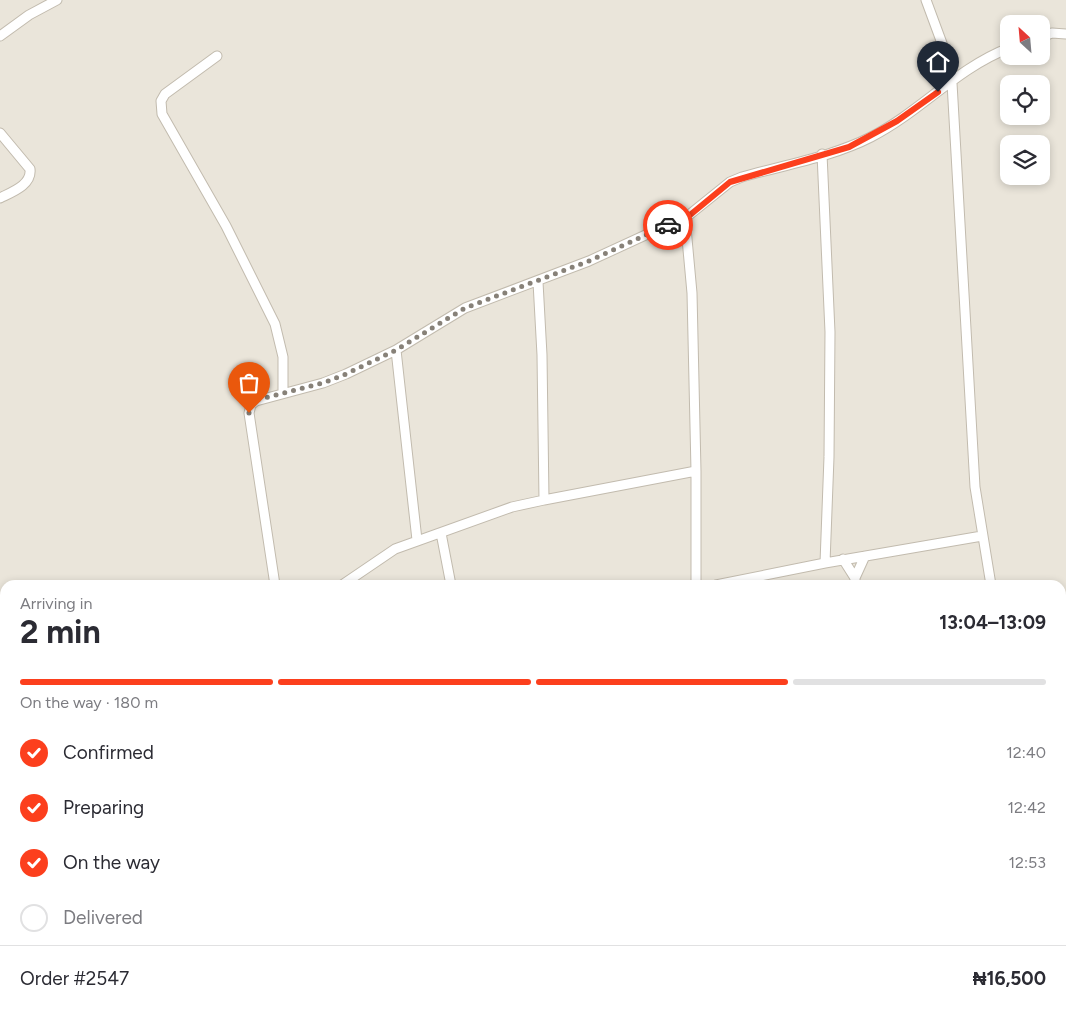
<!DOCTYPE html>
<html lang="en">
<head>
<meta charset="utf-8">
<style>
  body { margin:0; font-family:Figtree,sans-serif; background:#f2f2f3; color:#2b2b33; height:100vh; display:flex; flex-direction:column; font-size:19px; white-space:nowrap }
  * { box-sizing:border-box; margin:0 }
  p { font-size:16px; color:#7c7c81 }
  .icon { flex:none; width:28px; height:28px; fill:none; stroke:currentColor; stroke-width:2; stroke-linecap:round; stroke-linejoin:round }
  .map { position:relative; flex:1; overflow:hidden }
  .drawer { position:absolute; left:0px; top:580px; width:1066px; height:441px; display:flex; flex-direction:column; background:#fff; border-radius:15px 15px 0 0; box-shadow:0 2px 8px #0003 }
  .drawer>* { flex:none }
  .needle { width:32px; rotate:334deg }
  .tools { position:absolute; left:1000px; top:15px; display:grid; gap:10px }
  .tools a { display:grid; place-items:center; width:50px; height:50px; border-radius:10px; background:#fff; box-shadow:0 2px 8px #0003; font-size:25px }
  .pin { position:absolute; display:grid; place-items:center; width:42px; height:42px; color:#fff; margin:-51px -21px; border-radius:50% 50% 50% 0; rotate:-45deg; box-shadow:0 0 5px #0007 }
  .pin .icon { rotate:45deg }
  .courier { position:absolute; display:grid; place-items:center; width:50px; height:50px; margin:-25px; border:4px solid #fc3f1d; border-radius:50%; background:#fff; color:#222; box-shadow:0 1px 6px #0007 }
  .overview em { font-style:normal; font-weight:700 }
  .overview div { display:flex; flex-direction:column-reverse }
  .overview { display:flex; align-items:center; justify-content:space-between; height:85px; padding:0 20px }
  h1 { font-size:32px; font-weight:700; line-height:38px }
  .bar { display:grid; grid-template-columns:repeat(4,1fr); gap:8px 5px; align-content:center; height:60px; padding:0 20px }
  .bar i { height:6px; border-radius:4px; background:#e1e1e2 }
  .bar .selected { background:#fc3f1d }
  .bar p { grid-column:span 4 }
  .line { display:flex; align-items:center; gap:12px; padding:0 20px; border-top:1px solid #e1e1e2 }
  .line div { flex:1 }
  ol { padding:0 20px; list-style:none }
  li { display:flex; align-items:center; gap:15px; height:55px }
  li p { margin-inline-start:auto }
  li .icon { padding:5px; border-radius:50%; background:#fc3f1d; color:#fff; stroke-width:4 }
  li:last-child { color:#7c7c81 }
  li i { width:28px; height:28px; border:2px solid #e1e1e2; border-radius:50% }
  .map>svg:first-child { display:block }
  .residential { fill:#eae5da; fill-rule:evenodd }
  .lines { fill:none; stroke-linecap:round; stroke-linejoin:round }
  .street-casing { stroke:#c2bbae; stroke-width:11 }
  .street { stroke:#fff; stroke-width:9 }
  .done { stroke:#878178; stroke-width:5; stroke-dasharray:0 9 }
  .route { stroke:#fc3f1d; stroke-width:6 }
</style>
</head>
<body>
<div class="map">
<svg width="1066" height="1021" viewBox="0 0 1066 1021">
  <rect width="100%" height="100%" fill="#f6f3ec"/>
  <path class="residential" d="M 0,0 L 1066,0 L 1066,1021 L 0,1021 ZM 1009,24 L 1041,24 L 1041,56 L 1009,56 ZM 1009,84 L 1041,84 L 1041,116 L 1009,116 ZM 1009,144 L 1041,144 L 1041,176 L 1009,176 ZM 5,585 L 1061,585 L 1061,1016 L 5,1016 Z"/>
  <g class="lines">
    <g class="street-casing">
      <path id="street" d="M 926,0 L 943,46 L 952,83 L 975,487 L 991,585
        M 0,36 L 29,15 L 57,0
        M 1041,37 L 1052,33 L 1066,34
        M 217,56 L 165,94 L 161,101 L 162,114 L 226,226 L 275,324 L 283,357 L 283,393
        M 0,133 L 30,169 C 32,185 12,192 0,198
        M 822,154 L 830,332 L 829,457 L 825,563
        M 396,350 L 417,540
        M 544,500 L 696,471 L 692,293 L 685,217
        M 441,533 L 451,585
        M 843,559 L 855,578
        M 275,585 L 249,413 L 251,405 L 256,401 L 323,383 L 346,374 L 396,350 L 465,308 L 589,261 L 689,215 L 730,182 L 742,177 C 784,165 832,157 871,137 C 920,112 957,68 1009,48
        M 342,585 L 395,549 L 512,507 L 544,500 L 542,355 L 538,282
        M 696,585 L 696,471
        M 716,585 L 825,563 L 982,536
        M 855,585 L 855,578 L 865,556
        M 1061,648 L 1066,649
        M 0,768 L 5,768
        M 0,918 L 5,919
        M 1061,968 L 1066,968
        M 970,1016 L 971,1021
        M 251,1021 L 253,1016
        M 353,1021 L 355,1016
        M 496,1021 L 497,1016
        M 630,1021 L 631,1016
        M 780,1021 L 780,1016"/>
    </g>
    <use href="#street" class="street"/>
  </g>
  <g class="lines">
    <path class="done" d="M 249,413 L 251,405 L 256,400 L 323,383 L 346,374 L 396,350 L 465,308 L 589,261 L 668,225"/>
    <path class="route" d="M 668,225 L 690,215 L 730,182 L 849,147 L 897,121 L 938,92"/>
  </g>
</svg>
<div class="tools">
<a><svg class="needle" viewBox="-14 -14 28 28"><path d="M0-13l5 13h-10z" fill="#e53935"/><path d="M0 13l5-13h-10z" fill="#7c7c81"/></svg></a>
<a><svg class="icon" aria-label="locate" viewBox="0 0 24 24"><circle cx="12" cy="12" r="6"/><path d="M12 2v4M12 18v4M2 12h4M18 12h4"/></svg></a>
<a><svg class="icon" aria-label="layers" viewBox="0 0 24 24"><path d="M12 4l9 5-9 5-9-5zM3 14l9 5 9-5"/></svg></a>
</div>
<div class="pin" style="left:249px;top:413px;background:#ea580c"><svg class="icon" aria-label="bag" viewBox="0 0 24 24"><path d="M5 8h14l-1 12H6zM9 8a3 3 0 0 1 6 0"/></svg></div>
<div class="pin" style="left:938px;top:92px;background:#1f2937"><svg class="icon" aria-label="home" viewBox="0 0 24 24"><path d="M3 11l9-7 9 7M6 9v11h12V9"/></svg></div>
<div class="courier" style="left:668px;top:225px"><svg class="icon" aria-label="car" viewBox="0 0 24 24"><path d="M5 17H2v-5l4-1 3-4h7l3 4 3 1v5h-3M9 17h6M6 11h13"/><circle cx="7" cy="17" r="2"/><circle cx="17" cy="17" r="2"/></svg></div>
<section class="drawer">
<div class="overview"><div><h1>2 min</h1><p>Arriving in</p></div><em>13:04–13:09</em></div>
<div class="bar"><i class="selected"></i><i class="selected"></i><i class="selected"></i><i></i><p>On the way · 180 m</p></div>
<ol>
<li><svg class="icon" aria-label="check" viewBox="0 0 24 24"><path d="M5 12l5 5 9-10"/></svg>Confirmed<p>12:40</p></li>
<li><svg class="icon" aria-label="check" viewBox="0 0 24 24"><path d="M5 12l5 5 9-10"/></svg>Preparing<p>12:42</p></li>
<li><svg class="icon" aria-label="check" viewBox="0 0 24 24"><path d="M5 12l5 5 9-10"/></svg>On the way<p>12:53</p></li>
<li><i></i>Delivered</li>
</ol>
<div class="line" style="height:65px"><div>Order #2547</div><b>₦16,500</b></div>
</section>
</div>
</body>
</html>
